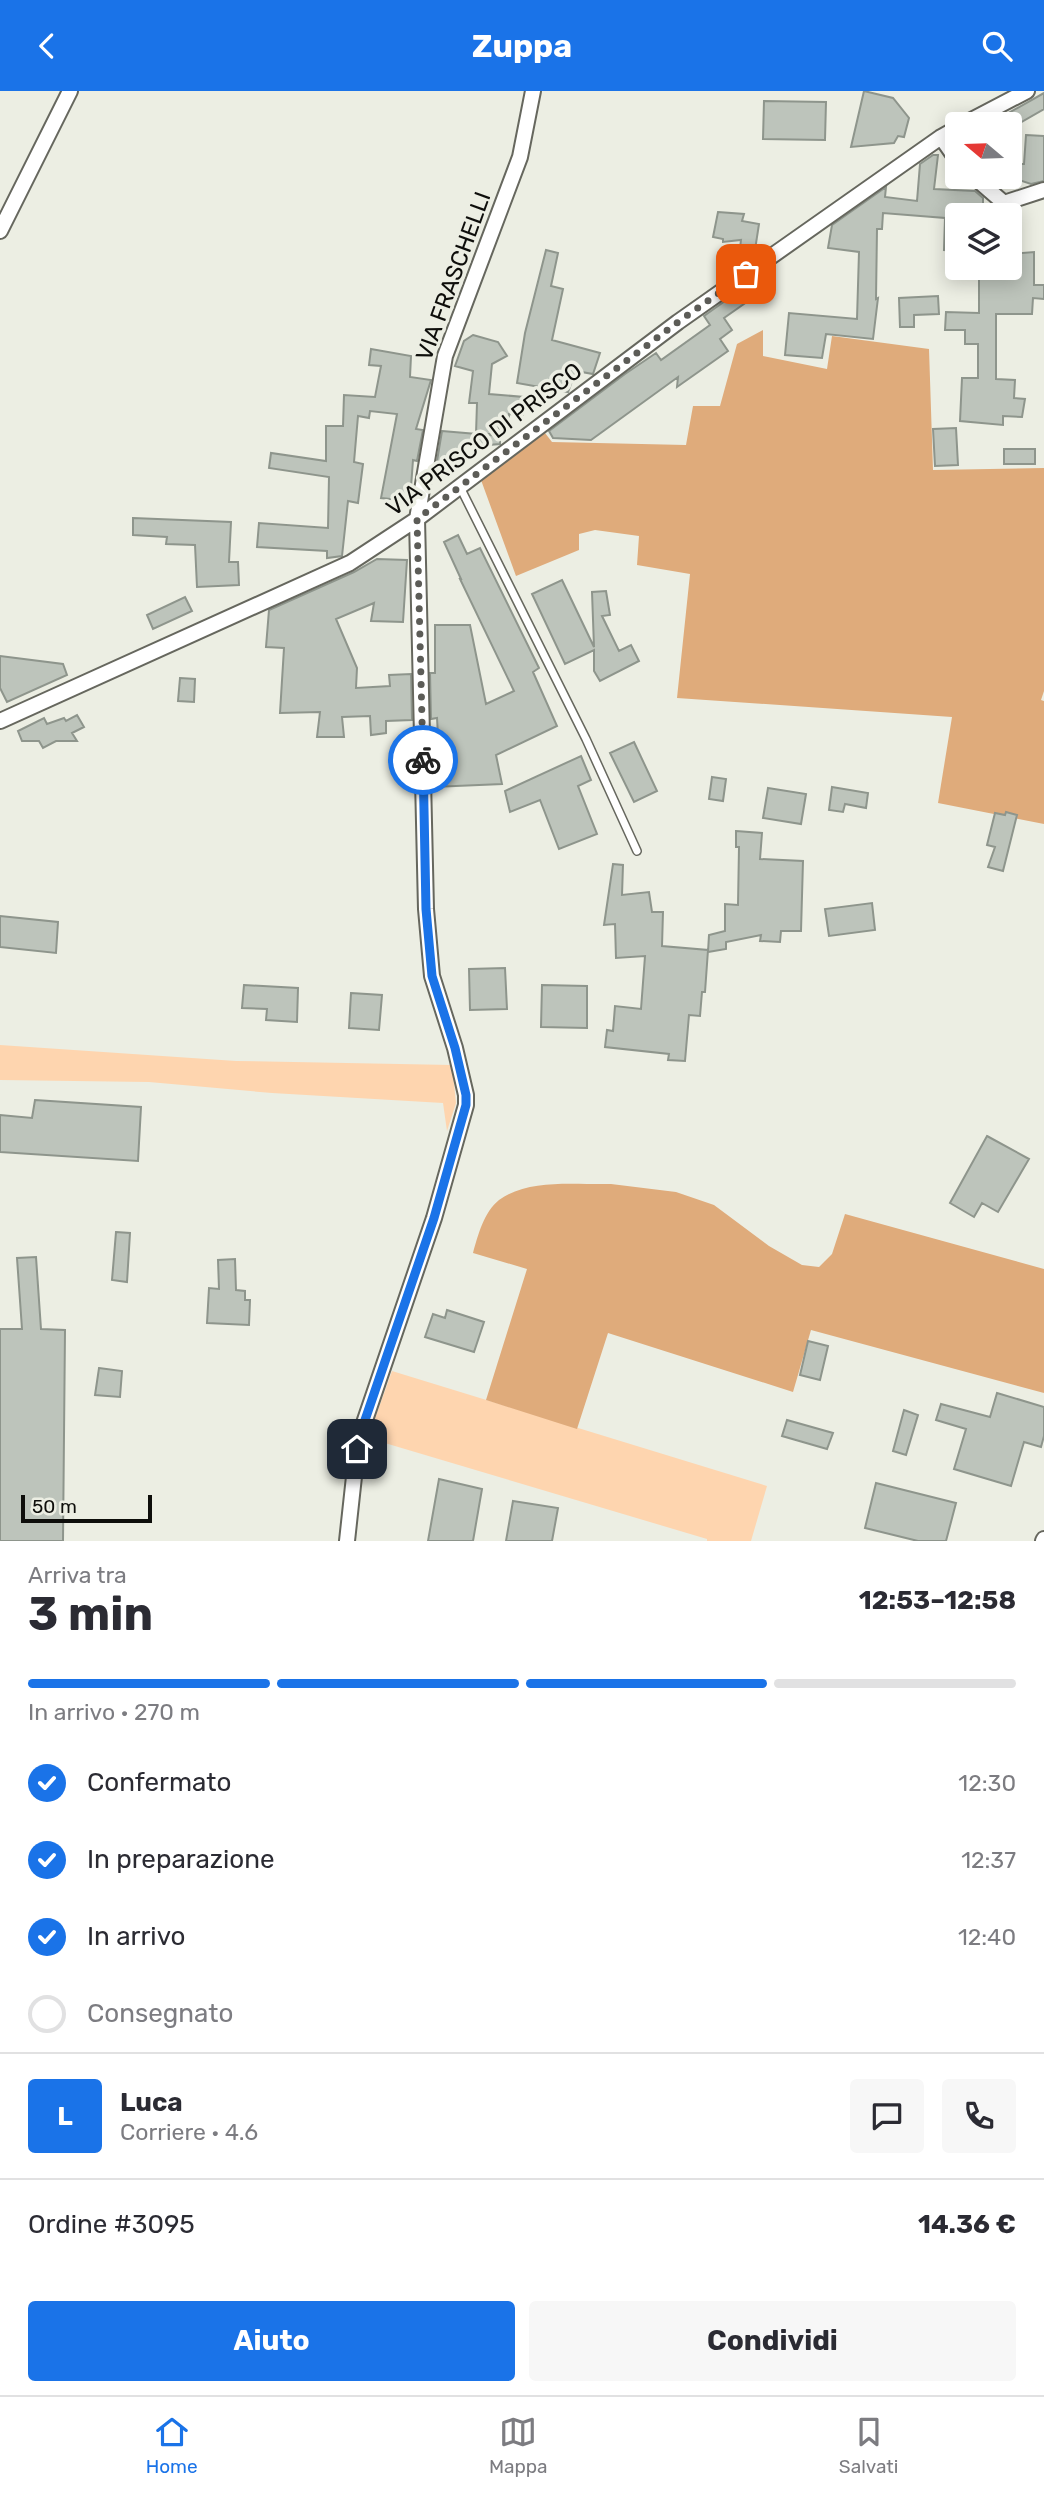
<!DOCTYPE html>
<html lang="it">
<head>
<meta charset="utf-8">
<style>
  body { margin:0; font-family:Rubik,sans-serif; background:#f7f7f7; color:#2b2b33; height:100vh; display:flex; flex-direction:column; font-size:26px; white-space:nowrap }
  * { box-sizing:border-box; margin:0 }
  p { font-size:23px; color:#7c7c81 }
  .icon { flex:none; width:38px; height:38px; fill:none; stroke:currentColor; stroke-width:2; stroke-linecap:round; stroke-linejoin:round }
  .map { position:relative; height:1450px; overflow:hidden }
  .side { display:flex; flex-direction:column; background:#fff; flex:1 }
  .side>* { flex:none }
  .needle { width:46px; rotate:289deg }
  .controls { position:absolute; left:945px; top:21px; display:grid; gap:14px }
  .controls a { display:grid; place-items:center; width:77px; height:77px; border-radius:7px; background:#fff; box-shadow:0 4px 18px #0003; font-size:35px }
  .scale { position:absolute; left:21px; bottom:18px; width:131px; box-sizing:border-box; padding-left:7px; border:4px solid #0e0e0b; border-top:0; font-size:19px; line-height:24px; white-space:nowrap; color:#0e0e0b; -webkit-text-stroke:5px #eceee3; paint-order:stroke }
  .pin { position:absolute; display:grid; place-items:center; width:60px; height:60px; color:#fff; margin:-30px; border-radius:14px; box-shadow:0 4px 10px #0006 }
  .courier { position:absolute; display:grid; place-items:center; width:70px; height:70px; margin:-35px; border:5px solid #1a73e8; border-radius:50%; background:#fff; color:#222; box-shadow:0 2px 9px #0007 }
  .head em { font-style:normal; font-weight:700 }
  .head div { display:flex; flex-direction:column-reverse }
  .head { display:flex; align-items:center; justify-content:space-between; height:119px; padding:0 28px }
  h1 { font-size:46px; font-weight:700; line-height:52px }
  .bar { display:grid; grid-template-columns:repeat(4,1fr); gap:10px 7px; align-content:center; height:84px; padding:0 28px }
  .bar i { height:9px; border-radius:5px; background:#e1e1e2 }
  .bar .on { background:#1a73e8 }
  .bar p { grid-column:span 4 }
  .line { display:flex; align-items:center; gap:18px; padding:0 28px; border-top:2px solid #e1e1e2 }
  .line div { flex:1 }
  .round { display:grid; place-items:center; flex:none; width:74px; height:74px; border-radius:7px; background:#f7f7f7 }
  ol { padding:0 28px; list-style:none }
  li { display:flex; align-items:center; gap:21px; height:77px }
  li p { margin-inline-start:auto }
  li .icon { padding:7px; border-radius:50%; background:#1a73e8; color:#fff; stroke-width:4 }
  li:last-child { color:#7c7c81 }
  li i { width:38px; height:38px; border:4px solid #e1e1e2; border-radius:50% }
  .cta { display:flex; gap:14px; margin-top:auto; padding:14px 28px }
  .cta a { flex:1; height:80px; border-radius:7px; background:#1a73e8; color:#fff; font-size:28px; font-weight:700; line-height:80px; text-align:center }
  .cta a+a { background:#f7f7f7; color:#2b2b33 }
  header { display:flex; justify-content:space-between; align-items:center; height:91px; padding:0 28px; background:#1a73e8; color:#fff; font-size:32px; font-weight:700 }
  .menu { display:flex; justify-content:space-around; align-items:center; height:98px; border-top:2px solid #e1e1e2; background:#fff; font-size:19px; color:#7c7c81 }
  .menu a { display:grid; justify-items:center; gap:4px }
  .menu .on { color:#1a73e8 }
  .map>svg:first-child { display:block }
  .green { fill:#fed5af }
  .forest { fill:#dfab7b }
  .building { fill:#bdc4bb; stroke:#8e958c; stroke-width:2 }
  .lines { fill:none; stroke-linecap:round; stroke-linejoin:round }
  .lane-casing { stroke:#66675e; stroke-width:10 }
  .street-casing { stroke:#66675e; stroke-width:18 }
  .lane { stroke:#fff; stroke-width:7 }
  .street { stroke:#fff; stroke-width:14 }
  .done { stroke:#5c5c57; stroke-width:7; stroke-dasharray:0 12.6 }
  .route { stroke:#1a73e8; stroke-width:9 }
  .labels { text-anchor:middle; stroke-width:7; stroke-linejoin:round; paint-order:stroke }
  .street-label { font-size:23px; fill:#0e0e0b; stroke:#eceee3 }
</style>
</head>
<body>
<header><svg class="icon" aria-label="back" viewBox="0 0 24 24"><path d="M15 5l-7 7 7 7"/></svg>Zuppa<svg class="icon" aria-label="search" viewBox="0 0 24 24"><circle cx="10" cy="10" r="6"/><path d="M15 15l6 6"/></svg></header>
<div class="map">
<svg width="1044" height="1450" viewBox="0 0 1044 1450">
  <rect width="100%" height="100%" fill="#eceee3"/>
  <path class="green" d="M 0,954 L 236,970 L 452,974 L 456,1012 L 447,1040 L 443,1012 L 272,1002 L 149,991 L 0,989 Z
    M 392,1280 L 767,1395 L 751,1450 L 707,1450 L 707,1448 L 368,1347 Z"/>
  <path class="forest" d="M 763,239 L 763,265 L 827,278 L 832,245 L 929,258 L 933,379 L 1044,377 L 1044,600 L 1041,609 L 1044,610 L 1044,733 L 938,712 L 952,626 L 677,607 L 690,483 L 637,474 L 639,445 L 595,439 L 579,443 L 579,459 L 516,485 L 481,389 L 545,342 L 552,351 L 686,354 L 693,315 L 720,315 L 737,253 Z
    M 611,1093 L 676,1101 L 714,1114 L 769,1155 L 802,1174 L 819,1176 L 832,1163 L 845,1123 L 1044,1178 L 1044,1302 L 811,1239 L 793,1301 L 608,1242 L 577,1338 L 486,1309 L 527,1178 L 473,1162 C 478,1144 484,1121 499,1109 C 529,1087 576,1094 611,1093 Z"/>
  <path class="building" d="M 864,0 L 893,7 L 909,27 L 904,46 L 898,45 L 894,52 L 851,56 Z
    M 1044,2 L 1044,18 L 1018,33 L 989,33 Z
    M 764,10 L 826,11 L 825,49 L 763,48 Z
    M 1026,44 L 1044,45 L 1044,90 L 1031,93 L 1010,86 L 1010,73 L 1024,73 Z
    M 933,64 L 938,64 L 934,98 L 975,100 L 983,107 L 983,124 L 957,124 L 957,160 L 944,159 L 945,127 L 883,122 L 882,138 L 877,138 L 876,208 L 878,207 L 873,248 L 826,243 L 822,267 L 785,264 L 789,222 L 857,228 L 859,161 L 828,157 L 832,134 L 886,96 L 885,106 L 917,110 L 920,73 Z
    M 718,121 L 744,123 L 742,130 L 759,133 L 755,159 L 740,157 L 741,149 L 723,151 L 723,148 L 713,146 Z
    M 546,159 L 558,162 L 551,195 L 563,198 L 552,249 L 600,262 L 593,283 L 576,280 L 568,301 L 517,292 L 525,242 Z
    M 1034,161 L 1034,194 L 1044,194 L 1044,208 L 1033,207 L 1032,223 L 996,223 L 996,288 L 1015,289 L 1014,307 L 1025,308 L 1022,326 L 1003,325 L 1003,334 L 960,330 L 962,287 L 978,287 L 978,253 L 965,253 L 965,239 L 945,239 L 946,221 L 979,222 L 979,177 L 1010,177 L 1010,163 Z
    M 753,190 L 761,201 L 724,227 L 732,239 L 720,248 L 728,260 L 677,296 L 678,286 L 591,349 L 553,347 L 549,340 L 625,283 L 656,262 L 661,269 L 710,234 L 704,225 Z
    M 938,205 L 939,223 L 914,224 L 914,236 L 900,236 L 899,207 Z
    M 473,244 L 498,251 L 507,265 L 492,273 L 489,303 L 524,306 L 523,324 L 509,323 L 509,334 L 499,334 L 498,343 L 476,343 L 477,312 L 469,312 L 473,280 L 455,275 L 464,250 Z
    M 371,258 L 411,265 L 410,286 L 431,289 L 416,338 L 423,339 L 417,370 L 413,369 L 410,410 L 381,407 L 397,323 L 370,320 L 369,327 L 358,325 L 354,371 L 363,373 L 358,412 L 348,410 L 342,465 L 327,467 L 327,460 L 257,456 L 259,432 L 328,437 L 329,386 L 269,377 L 271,362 L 326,370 L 326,335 L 343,335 L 344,304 L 375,306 L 381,275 L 369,274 Z
    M 956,337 L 958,374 L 935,375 L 933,338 Z
    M 442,340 L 500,345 L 500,353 L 463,356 L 463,371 L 437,370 Z
    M 1004,358 L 1035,358 L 1035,373 L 1004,373 Z
    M 133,427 L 231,431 L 229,471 L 238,471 L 239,494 L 197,496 L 195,454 L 166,453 L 167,446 L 133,444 Z
    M 458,444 L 467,463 L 480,457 L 539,577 L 533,581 L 557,635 L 496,664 L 502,693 L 433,696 L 432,663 L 439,662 L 437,627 L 431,628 L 430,582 L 435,582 L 435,534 L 470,534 L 486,613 L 514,600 L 460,488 L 461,488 L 444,451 Z
    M 377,468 L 407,469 L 403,531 L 371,530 L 374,512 L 336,528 L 357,577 L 356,597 L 390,595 L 389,584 L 411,583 L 412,629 L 386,630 L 386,642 L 371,644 L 370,625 L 342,626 L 344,646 L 317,646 L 320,621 L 280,622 L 284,557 L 266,556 L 269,519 L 354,481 Z
    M 562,489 L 594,556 L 592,501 L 606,500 L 610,524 L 602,525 L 619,560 L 631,554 L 639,570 L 600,590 L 594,580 L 594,559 L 565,573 L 532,503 Z
    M 185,506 L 192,520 L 153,538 L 147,524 Z
    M 0,565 L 63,573 L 67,584 L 7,611 L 0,597 Z
    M 180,587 L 195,588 L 194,611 L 178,610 Z
    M 77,624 L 84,636 L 72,642 L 77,650 L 56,650 L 43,657 L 39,650 L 22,650 L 18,640 L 44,627 L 47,633 L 64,627 L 66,630 Z
    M 634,651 L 657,700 L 634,711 L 610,662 Z
    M 581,665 L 591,689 L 578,695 L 597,743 L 559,758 L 540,709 L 510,721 L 505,700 Z
    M 712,686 L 726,688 L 723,710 L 709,708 Z
    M 832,696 L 868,702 L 866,717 L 845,713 L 843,721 L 829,719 Z
    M 768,697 L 806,703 L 801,733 L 763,727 Z
    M 1006,721 L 1017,724 L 1003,780 L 988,776 L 995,756 L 987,754 L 995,722 L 1005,724 Z
    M 736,740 L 762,742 L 760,768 L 803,770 L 801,840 L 781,840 L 780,851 L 760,850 L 761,844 L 726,851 L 726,858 L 708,861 L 709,844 L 725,840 L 725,813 L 738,814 L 739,756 L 736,756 Z
    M 613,773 L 623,774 L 622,804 L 649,801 L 652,821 L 663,821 L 662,855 L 708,859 L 705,901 L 702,901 L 700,925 L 689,924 L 685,970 L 668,969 L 669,963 L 605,956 L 607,939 L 613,940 L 615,915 L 641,918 L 645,865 L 616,867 L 615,833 L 604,834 Z
    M 872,812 L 875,839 L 829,845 L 825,818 Z
    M 0,825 L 58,831 L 56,862 L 0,856 Z
    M 505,877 L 507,918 L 470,919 L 469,878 Z
    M 244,894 L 298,897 L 297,931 L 266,929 L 267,918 L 242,917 Z
    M 542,894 L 587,895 L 587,937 L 541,936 Z
    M 351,902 L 382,904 L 379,939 L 349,937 Z
    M 35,1009 L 141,1016 L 138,1070 L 0,1061 L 0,1024 L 32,1027 Z
    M 987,1045 L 1029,1068 L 998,1121 L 982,1112 L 974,1126 L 950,1112 Z
    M 116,1141 L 130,1142 L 127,1191 L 112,1189 Z
    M 36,1166 L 41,1238 L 65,1239 L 63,1450 L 0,1450 L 0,1238 L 22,1238 L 17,1167 Z
    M 235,1168 L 236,1199 L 245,1200 L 245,1209 L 250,1209 L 249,1234 L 207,1232 L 209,1197 L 219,1198 L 218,1169 Z
    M 447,1219 L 484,1231 L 474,1261 L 425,1246 L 433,1223 L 445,1227 Z
    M 808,1250 L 828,1255 L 820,1289 L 800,1284 Z
    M 99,1277 L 122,1280 L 120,1306 L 95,1304 Z
    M 997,1302 L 1044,1316 L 1044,1345 L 1041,1356 L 1024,1351 L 1011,1395 L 954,1378 L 966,1338 L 936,1329 L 941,1313 L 990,1326 Z
    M 904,1319 L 918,1324 L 906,1364 L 893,1360 Z
    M 787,1329 L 833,1342 L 827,1358 L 782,1345 Z
    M 439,1388 L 482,1398 L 473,1450 L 428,1450 Z
    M 876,1392 L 956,1412 L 946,1450 L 918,1450 L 865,1437 Z
    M 513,1410 L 558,1417 L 552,1450 L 506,1450 Z"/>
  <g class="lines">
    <g class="lane-casing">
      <path id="lane" d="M 460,396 L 586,648 L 637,760"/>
    </g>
    <g class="street-casing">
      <path id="street" d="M 964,33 L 1027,0
        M 941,46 L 957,69
        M 974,86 L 1004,112 L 1044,99
        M 0,140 L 70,0
        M 0,630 L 350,472 L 417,428 L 678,231 L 941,46 L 957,37
        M 347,1450 L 357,1358 L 364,1332 L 434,1127 L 466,1014 L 466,1004 L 455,957 L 432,885 L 426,818 L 417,428 L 445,265 L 520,66 L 533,0
        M 1043,1450 L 1044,1448"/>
    </g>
    <use href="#lane" class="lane"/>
    <use href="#street" class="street"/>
  </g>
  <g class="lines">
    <path class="done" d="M 423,669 L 417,428 L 678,231 L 746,183"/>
    <path class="route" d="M 357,1358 L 364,1332 L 434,1127 L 466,1014 L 466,1004 L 455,957 L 432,885 L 426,818 L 423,669"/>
  </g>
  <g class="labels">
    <g class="street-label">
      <text transform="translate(453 185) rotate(-70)" y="8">VIA FRASCHELLI</text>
      <text transform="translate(484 348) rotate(-37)" y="8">VIA PRISCO DI PRISCO</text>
    </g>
  </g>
</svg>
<div class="controls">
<a><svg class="needle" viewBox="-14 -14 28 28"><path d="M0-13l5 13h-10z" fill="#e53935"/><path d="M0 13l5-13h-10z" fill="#7c7c81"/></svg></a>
<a><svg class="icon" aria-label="layers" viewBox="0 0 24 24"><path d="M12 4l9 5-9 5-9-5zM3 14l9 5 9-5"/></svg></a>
</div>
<div class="scale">50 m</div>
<div class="pin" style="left:746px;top:183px;background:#ea580c"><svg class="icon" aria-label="bag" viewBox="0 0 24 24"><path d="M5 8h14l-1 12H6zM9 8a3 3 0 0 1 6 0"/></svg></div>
<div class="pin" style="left:357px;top:1358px;background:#1f2937"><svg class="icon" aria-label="home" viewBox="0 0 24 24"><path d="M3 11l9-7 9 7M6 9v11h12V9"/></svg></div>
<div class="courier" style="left:423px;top:669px"><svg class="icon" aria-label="bike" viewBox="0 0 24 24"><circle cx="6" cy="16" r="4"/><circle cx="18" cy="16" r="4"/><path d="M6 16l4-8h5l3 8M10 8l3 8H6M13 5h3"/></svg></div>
</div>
<section class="side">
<div class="head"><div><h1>3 min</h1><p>Arriva tra</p></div><em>12:53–12:58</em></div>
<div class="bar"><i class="on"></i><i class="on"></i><i class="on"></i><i></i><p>In arrivo · 270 m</p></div>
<ol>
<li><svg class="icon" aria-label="check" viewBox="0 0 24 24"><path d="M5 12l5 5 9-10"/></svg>Confermato<p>12:30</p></li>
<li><svg class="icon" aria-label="check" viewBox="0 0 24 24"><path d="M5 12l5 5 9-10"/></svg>In preparazione<p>12:37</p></li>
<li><svg class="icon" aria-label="check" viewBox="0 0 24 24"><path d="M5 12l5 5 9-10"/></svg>In arrivo<p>12:40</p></li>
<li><i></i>Consegnato</li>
</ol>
<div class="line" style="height:126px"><b class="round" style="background:#1a73e8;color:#fff">L</b><div><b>Luca</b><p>Corriere · 4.6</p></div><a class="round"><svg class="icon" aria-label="chat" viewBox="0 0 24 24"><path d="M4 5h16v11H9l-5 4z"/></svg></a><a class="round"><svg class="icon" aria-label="phone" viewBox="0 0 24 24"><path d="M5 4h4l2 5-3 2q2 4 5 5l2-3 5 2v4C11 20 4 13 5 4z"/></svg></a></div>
<div class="line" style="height:91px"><div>Ordine #3095</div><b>14.36 €</b></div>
<div class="cta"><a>Aiuto</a><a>Condividi</a></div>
</section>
<nav class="menu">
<a class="on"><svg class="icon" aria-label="home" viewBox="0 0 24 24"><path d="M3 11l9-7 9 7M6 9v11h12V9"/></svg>Home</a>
<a><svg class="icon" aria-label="map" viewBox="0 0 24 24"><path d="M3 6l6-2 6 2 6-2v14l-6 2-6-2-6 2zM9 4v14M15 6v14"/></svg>Mappa</a>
<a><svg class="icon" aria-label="saved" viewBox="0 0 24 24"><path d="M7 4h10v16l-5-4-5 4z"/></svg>Salvati</a>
</nav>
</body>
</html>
